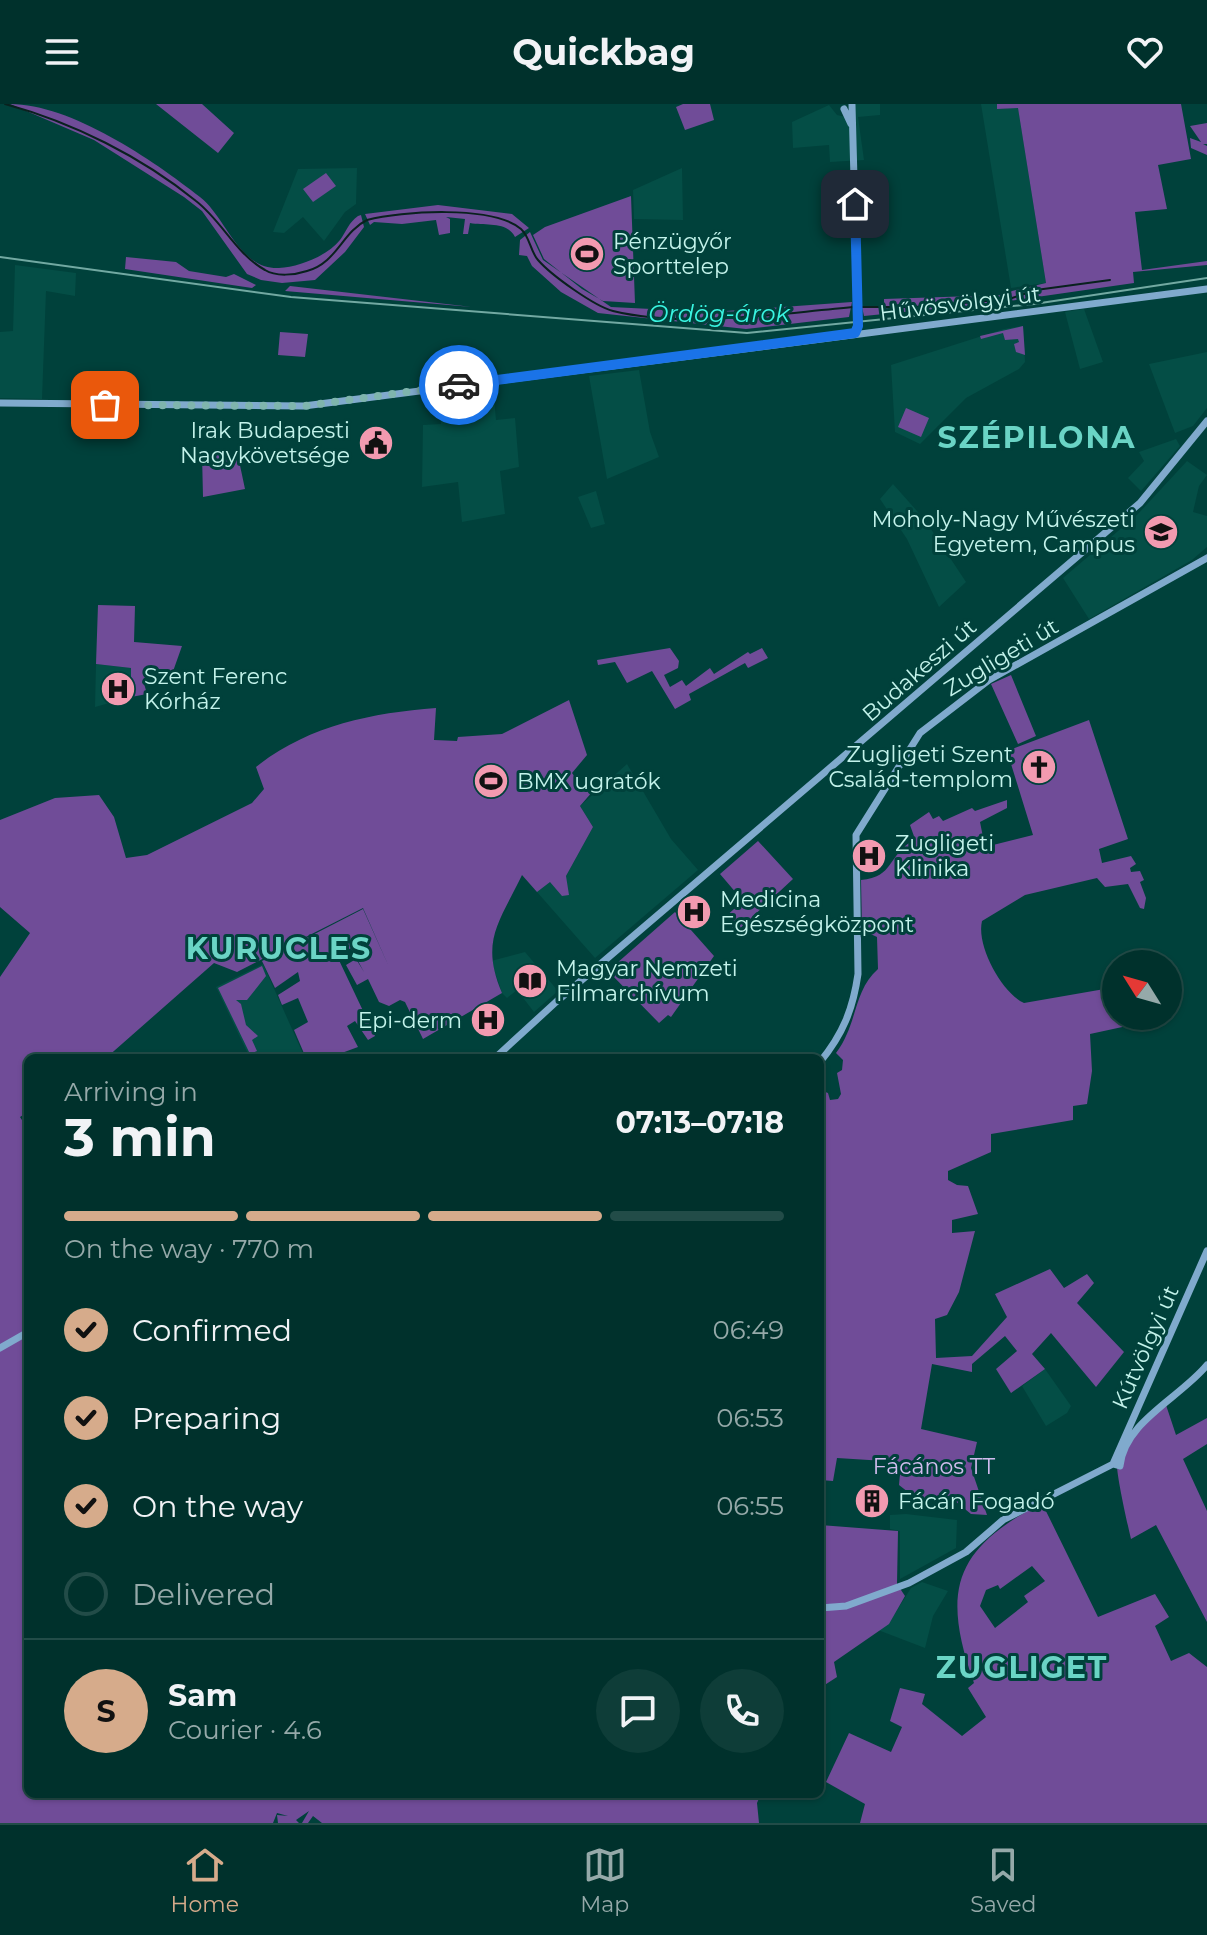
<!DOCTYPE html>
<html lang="en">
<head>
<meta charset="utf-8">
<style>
  body { margin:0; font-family:Montserrat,sans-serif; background:#0e3d38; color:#f1f3f6; height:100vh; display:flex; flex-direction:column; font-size:30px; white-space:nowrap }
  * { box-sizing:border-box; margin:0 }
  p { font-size:26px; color:#95a9a9 }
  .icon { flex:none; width:44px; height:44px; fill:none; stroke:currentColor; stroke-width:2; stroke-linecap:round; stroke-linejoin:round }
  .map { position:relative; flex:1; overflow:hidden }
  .side { position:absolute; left:24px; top:950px; width:800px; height:744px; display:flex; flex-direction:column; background:#00312c; border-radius:12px; box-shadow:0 2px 6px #0004,0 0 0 2px #224c48 }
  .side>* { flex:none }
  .needle { width:52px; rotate:307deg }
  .controls { position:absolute; left:1102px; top:846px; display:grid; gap:16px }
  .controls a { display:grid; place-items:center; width:80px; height:80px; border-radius:50%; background:#00312c; box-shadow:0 2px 6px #0004,0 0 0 2px #224c48; font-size:40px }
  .pin { position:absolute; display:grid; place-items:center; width:68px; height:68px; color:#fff; margin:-34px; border-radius:16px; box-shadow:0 4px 12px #0006 }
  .courier { position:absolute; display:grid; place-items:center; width:80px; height:80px; margin:-40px; border:6px solid #1a73e8; border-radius:50%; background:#fff; color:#222; box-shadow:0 2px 10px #0007 }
  .headline em { font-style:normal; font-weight:700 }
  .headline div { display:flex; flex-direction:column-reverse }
  .headline { display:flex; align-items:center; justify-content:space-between; height:136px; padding:0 40px }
  h1 { font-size:52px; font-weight:700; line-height:60px }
  .bar { display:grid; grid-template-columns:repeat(4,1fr); gap:12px 8px; align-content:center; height:96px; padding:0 40px }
  .bar i { height:10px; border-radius:6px; background:#224c48 }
  .bar .active { background:#d6ab8b }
  .bar p { grid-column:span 4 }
  .line { display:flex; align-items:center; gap:20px; padding:0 40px; border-top:2px solid #224c48 }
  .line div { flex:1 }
  .round { display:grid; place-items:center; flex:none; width:84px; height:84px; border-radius:42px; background:#0e3d38 }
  ol { padding:0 40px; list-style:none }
  li { display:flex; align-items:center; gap:24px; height:88px }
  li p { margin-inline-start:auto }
  li .icon { padding:8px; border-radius:50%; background:#d6ab8b; color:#111; stroke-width:4 }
  li:last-child { color:#95a9a9 }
  li i { width:44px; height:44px; border:4px solid #224c48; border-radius:50% }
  header { display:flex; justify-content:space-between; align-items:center; height:104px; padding:0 40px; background:#00312c; font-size:36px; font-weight:700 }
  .dock { display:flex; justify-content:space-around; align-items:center; height:112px; border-top:2px solid #224c48; background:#00312c; font-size:22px; color:#95a9a9 }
  .dock a { display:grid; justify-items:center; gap:4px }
  .dock .active { color:#d6ab8b }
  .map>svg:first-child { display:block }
  .built { fill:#044e46 }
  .green { fill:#704c98; fill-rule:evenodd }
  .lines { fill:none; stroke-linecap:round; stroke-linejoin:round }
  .stream { stroke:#09211e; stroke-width:2 }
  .secondary { stroke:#80aacd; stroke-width:7 }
  .tram { stroke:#72a9a2; stroke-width:2 }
  .done { stroke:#7fb5ad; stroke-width:8; stroke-dasharray:0 14.4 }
  .route { stroke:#1a73e8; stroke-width:10 }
  .labels { text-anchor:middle; stroke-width:6; stroke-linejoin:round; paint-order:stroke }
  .poi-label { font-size:22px; fill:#c3f3eb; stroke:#00413b; text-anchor:start }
  .street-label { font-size:22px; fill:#c3f3eb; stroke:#00413b }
  .park-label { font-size:22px; fill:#d1bcee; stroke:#00413b }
  .water-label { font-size:24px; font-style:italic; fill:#39f5e1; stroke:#00413b }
  .district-label { font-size:30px; font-weight:bold; letter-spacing:2px; fill:#6ad4c5; stroke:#00413b }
</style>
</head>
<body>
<header><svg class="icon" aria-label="menu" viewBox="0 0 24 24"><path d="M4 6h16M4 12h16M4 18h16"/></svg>Quickbag<svg class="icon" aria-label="heart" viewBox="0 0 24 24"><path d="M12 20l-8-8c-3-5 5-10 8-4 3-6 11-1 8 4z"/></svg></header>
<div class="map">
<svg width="1207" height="1719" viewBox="0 0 1207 1719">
  <rect width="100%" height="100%" fill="#00413b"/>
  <path class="built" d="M 855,0 L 880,0 L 880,11 L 858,13 L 864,56 L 830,58 L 829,41 L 793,44 L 792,18 L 829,1 L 837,11 L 854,15 Z
    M 981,0 L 997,0 L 998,5 L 1018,3 L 1046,179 L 1011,184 Z
    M 357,64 L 356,100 L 345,108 L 324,137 L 303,113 L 284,129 L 273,128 L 298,65 Z
    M 682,64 L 683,116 L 634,115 L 633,86 Z
    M 15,161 L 76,169 L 75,192 L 46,187 L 42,295 L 0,294 L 0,228 L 13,227 Z
    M 1084,205 L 1103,258 L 1080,265 L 1065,208 Z
    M 1023,222 L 1025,258 L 1019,265 L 966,294 L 920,340 L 895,328 L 891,261 L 1004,225 Z
    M 1207,248 L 1207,304 L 1193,322 L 1175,329 L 1149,260 Z
    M 639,266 L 650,328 L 659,353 L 607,375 L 589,272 Z
    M 493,282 L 496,316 L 515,314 L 519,363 L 500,367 L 505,410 L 462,418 L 458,378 L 422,383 L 423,321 L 441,320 L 439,291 Z
    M 1176,335 L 1180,342 L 1141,387 L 1128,374 L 1144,357 L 1139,348 Z
    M 1187,357 L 1207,371 L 1199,382 L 1193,408 L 1207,412 L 1207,443 L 1192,456 L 1089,515 L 1063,474 L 1138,410 Z
    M 893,380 L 925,416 L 966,478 L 939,503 L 907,435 L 880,395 Z
    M 596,387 L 605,420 L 591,424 L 578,393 Z
    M 96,560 L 131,564 L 131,593 L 95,603 Z
    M 627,660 L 671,735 L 698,766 L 595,854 L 537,788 L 550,777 L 565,781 L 566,772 L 593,723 L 580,702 Z
    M 525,848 L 558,887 L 534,908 L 517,886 L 507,894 L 502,889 L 491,857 Z
    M 263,860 L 305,954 L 250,954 L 216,883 Z
    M 1045,1265 L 1071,1302 L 1067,1309 L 1046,1322 L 1022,1282 Z
    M 906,1410 L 957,1416 L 956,1444 L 900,1475 L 900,1427 L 890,1425 L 890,1411 Z
    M 922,1478 L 948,1487 L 933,1512 L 925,1544 L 878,1526 L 889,1519 L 911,1484 Z"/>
  <path class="green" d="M 10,0 C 71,0 153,56 200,93 C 226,113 239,166 279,164 C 299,163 327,152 340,136 C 346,128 349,118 358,112 L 361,111 L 364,123 L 345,148 L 315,176 L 282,179 L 261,176 L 247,170 L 202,107 L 184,93 L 94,36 Z
    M 156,0 L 202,0 L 234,29 L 218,49 Z
    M 683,0 L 710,0 L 714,16 L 685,26 L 676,3 Z
    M 997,0 L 1181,0 L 1191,55 L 1158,61 L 1167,105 L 1135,108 L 1142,166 L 1207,157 L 1207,161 L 1133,168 L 1134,179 L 1009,197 L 1008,190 L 1012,187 L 1046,179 L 1018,4 L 997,5 Z
    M 1207,19 L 1207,40 L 1203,40 L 1207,42 L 1207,51 L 1191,44 L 1190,34 L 1201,38 L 1190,22 Z
    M 326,69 L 336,82 L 313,98 L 303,85 Z
    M 631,92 L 635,199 L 603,197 L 582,185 L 544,155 L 533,131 L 545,123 Z
    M 438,101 L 512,110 L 529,124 L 515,133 C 507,117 486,122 470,119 L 468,130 L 463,130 L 465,115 L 446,113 L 450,115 L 450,129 L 439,131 L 436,116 L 402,120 L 374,118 L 370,121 L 365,110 Z
    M 530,128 L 543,156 L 611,203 L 712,208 L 852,198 L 849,213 L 746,225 L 598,209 L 561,188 L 532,162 L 527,152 L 519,151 L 520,136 Z
    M 126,153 L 176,158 L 189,167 L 226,173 L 234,170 L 256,181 L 252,184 L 125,165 Z
    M 290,182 L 472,203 L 285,187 Z
    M 1003,191 L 1004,198 L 864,212 L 862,203 L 884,204 L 884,195 Z
    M 1023,222 L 1025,251 L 1016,248 L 1014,240 L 1019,238 L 1018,235 L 1005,236 L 1003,229 L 981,235 L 980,232 Z
    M 280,228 L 308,230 L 305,253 L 278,251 Z
    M 906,304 L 929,314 L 921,333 L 898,323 Z
    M 202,350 L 238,352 L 245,385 L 203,393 Z
    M 98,501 L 135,502 L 134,538 L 182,542 L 171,573 L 164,566 L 143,576 L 147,590 L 131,593 L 131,564 L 96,560 Z
    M 670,544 L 679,557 L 678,564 L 664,571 L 670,583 L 682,576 L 686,582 L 710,564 L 714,570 L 748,548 L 750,550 L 762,544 L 768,554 L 748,564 L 745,559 L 689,590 L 691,596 L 675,605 L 652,567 L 627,579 L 615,558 L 598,561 L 597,556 Z
    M 1011,571 L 1036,632 L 1018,640 L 991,580 Z
    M 569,596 L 587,651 L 572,669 L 582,683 L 593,687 L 580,702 L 593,723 L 566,772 L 569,791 L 562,792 L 550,778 L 537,788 L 522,771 C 499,819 480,837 502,889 L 423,935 L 405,898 L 400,896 L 389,902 L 379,898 L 368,875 L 357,881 L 346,861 L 356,855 L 364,868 L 351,844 L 337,852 L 375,932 L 368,936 L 355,917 L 347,922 L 358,943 L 339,950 L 341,954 L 306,954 L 294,926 L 308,918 L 298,894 L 282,901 L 278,891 L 300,877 L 298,868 L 275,884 L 262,857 L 363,805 L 389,863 L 363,804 L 237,868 L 214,859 L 106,954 L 28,954 L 28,1008 L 20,1013 L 28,1025 L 28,1690 L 761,1690 L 757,1699 L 759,1719 L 322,1719 L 313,1712 L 308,1719 L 302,1719 L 309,1707 L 296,1716 L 299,1719 L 278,1719 L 277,1711 L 288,1712 L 277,1709 L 273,1719 L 0,1719 L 0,873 L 30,829 L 0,803 L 0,716 L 55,694 L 99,691 L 114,713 L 126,754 L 147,751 L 252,699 L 264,685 L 256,663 C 307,622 371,609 436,604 L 434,636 L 457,637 L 458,633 L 502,630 Z
    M 1089,616 L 1128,735 L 1099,745 L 1102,759 L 1131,752 L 1136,760 L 1130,764 L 1131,768 L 1140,767 L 1144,776 L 1140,778 L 1146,794 L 1144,805 L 1140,804 L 1128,780 L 1105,783 L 1097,774 L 1025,791 L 982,817 C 976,842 1002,889 1024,899 L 1116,883 L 1116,912 L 1149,912 L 1150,917 L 1090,930 L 1092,967 L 1087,1000 L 1073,1002 L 1073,1016 L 991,1030 L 991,1048 L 948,1067 L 948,1076 L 957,1081 L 968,1082 L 978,1110 L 952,1116 L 952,1129 L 975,1127 L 959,1188 L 947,1211 L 935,1215 L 936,1254 L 972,1252 L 1007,1213 L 995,1190 L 1050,1165 L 1064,1184 L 1087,1170 L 1094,1179 L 1077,1199 L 1124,1248 L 1096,1283 L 1051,1229 L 1032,1250 L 1045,1265 L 1011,1289 L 996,1265 L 1017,1247 L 1005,1232 L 972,1260 L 972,1268 L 932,1260 L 921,1325 L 977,1338 L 971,1364 L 987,1411 L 971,1410 L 949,1392 L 922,1399 L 899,1381 L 901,1358 L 837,1354 L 833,1377 L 820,1376 L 820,986 L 828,989 L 830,996 L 838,995 L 841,990 L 837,969 L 842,966 L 843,956 L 836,949 C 858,920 853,887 878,865 L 877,833 L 862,826 L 861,776 C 895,773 886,752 915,735 L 910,721 L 929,708 L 933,715 L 939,712 L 943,717 L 972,704 L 975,707 L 1007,696 L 1007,704 L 980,718 L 985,743 L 1033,731 L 1007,647 Z
    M 758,737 L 793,775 L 736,828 L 724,814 L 743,797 L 720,770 Z
    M 675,808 L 714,852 L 671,913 L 668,911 L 659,919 L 608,867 Z
    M 262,862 L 266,872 L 247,896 L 236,896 L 241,900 L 246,921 L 258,932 L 252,936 L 257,947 L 250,950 L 218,884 Z
    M 1166,1301 L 1176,1331 L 1207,1314 L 1207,1340 L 1183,1355 L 1207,1407 L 1207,1518 L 1156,1421 L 1131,1435 C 1128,1422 1116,1370 1117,1359 C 1119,1337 1150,1314 1166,1301 Z
    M 1042,1399 L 1098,1513 L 1155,1490 L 1169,1513 L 1155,1522 L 1171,1557 L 1189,1549 L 1207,1563 L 1207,1719 L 860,1719 L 865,1700 L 826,1678 L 849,1629 L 891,1648 L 902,1623 L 890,1617 L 900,1584 L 925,1590 L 922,1600 L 962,1632 L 986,1613 L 968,1584 L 974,1579 C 941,1486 954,1445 1042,1399 ZM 1032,1462 L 1045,1477 L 1024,1492 L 1028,1498 L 995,1524 L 980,1502 L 986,1486 L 998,1481 L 1000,1485 Z
    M 820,1421 L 898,1427 L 897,1480 L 905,1492 L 889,1520 L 834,1558 L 837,1573 L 820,1584 Z"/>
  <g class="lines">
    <path class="stream" d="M 5,0 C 72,18 142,53 196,97 C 222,117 236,150 265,166 C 276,173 295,171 307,167 C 337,159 342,128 367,116 C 401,107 493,101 521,125 C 530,133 530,147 538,156 C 551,171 594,202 613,207 C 688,225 779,209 855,203
      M 861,203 L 916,203 L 1009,195 L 1036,186 L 1110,176"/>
    <path class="secondary" d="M 852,1 L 858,222 L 855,229
      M 844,5 L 851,20
      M 0,299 L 304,302 L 1207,185
      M 495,954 L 556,898 L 1140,399 L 1207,317
      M 820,958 C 843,930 853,905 858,870 L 856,731 L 920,629 L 989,576 L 1207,454
      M 0,1244 L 28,1228
      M 1113,1360 L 1207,1147
      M 1113,1360 L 1120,1362 C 1124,1318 1180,1294 1207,1261
      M 820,1504 L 846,1502 L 909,1479 L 966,1448 L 1003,1416 L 1113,1360"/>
    <path class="tram" d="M 0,153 L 291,193 L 747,229 L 1034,200 L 1207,174"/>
  </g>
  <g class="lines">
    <path class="done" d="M 105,301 L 304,302 L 459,281"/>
    <path class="route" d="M 459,281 L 855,229 L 858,222 L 855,100"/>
  </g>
  <defs>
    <g id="stadium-disc" transform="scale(1.8)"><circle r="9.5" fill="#f29ab0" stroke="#00413b"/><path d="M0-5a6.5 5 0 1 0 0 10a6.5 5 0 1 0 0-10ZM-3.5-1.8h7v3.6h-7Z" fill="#111"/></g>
    <g id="civic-disc" transform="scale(1.8)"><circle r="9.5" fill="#f29ab0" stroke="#00413b"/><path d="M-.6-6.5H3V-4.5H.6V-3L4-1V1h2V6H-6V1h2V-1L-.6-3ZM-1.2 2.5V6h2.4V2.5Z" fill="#111"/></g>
    <g id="university-disc" transform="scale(1.8)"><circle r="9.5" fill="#f29ab0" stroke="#00413b"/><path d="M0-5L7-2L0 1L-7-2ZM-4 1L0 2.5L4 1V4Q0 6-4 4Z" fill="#111"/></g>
    <g id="hospital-disc" transform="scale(1.8)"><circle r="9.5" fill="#f29ab0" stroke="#00413b"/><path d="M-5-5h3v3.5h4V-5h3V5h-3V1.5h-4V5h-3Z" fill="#111"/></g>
    <g id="church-disc" transform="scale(1.8)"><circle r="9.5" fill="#f29ab0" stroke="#00413b"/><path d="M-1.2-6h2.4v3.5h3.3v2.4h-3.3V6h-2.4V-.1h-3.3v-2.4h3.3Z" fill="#111"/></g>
    <g id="library-disc" transform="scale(1.8)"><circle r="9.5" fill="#f29ab0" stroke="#00413b"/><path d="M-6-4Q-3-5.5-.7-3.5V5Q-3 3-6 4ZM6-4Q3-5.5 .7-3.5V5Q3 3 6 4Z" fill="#111"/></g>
    <g id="building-disc" transform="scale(1.8)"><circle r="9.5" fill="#f29ab0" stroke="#00413b"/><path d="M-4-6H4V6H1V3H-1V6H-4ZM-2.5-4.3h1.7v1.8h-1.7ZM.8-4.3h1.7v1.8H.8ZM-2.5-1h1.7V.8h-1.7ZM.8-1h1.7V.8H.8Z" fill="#111"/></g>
  </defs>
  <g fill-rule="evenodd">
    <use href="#stadium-disc" x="587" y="150"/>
    <use href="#civic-disc" x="376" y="339"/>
    <use href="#university-disc" x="1161" y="428"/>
    <use href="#hospital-disc" x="118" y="585"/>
    <use href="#church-disc" x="1039" y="663"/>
    <use href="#stadium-disc" x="491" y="677"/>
    <use href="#hospital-disc" x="869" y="752"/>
    <use href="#hospital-disc" x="694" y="808"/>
    <use href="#library-disc" x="530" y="877"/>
    <use href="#hospital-disc" x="488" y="916"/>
    <use href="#building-disc" x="872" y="1397"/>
  </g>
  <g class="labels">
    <g class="poi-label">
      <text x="613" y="145">Pénzügyőr<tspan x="613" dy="25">Sporttelep</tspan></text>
      <text x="350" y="334" text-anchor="end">Irak Budapesti<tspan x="350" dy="25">Nagykövetsége</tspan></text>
      <text x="1135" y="423" text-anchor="end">Moholy-Nagy Művészeti<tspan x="1135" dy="25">Egyetem, Campus</tspan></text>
      <text x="144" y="580">Szent Ferenc<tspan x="144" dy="25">Kórház</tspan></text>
      <text x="1013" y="658" text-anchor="end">Zugligeti Szent<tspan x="1013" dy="25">Család-templom</tspan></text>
      <text x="517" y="685">BMX ugratók</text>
      <text x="895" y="747">Zugligeti<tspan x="895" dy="25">Klinika</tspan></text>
      <text x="720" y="803">Medicina<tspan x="720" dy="25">Egészségközpont</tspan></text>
      <text x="556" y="872">Magyar Nemzeti<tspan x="556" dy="25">Filmarchívum</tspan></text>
      <text x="462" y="924" text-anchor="end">Epi-derm</text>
      <text x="898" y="1405">Fácán Fogadó</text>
    </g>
    <g class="street-label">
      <text transform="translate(960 199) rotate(-7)" y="8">Hűvösvölgyi út</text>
      <text transform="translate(1001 553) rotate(-31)" y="8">Zugligeti út</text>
      <text transform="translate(919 566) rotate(-41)" y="8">Budakeszi út</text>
      <text transform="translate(1145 1243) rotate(-66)" y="8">Kútvölgyi út</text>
    </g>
    <g class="park-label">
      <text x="934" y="1370">Fácános TT</text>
    </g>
    <g class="water-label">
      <text x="719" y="218">Ördög-árok</text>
    </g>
    <g class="district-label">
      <text x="1037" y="344">SZÉPILONA</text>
      <text x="279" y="855">KURUCLES</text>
      <text x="1022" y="1574">ZUGLIGET</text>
    </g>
  </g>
</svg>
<div class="controls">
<a><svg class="needle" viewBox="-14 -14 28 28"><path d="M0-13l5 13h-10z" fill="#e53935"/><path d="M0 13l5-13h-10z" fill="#95a9a9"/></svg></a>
</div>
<div class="pin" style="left:105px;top:301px;background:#ea580c"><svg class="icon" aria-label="bag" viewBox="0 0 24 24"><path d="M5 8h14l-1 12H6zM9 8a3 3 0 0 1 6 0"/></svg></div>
<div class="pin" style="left:855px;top:100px;background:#1f2937"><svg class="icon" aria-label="home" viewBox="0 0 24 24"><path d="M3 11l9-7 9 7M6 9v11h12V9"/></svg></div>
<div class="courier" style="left:459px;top:281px"><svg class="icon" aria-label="car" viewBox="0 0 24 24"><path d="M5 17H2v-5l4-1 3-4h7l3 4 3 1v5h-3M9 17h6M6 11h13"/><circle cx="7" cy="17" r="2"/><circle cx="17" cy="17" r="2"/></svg></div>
<section class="side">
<div class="headline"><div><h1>3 min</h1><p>Arriving in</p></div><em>07:13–07:18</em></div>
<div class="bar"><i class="active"></i><i class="active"></i><i class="active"></i><i></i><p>On the way · 770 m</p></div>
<ol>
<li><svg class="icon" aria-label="check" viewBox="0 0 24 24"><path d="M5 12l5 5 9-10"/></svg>Confirmed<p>06:49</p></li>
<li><svg class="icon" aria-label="check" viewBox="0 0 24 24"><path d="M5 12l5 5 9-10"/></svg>Preparing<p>06:53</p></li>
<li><svg class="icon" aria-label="check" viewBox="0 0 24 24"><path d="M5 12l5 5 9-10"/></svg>On the way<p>06:55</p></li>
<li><i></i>Delivered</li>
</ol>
<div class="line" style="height:144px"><b class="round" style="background:#d6ab8b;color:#111">S</b><div><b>Sam</b><p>Courier · 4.6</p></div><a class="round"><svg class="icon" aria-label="chat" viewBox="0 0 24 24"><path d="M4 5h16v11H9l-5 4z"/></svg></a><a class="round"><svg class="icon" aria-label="phone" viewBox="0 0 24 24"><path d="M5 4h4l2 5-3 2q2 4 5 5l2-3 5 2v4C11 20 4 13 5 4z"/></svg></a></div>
</section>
</div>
<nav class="dock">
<a class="active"><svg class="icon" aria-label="home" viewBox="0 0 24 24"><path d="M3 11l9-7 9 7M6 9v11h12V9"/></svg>Home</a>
<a><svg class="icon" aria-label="map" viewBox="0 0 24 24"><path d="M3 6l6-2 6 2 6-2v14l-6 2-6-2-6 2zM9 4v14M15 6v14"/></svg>Map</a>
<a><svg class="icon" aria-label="saved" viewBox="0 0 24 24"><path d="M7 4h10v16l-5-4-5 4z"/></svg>Saved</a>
</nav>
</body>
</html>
